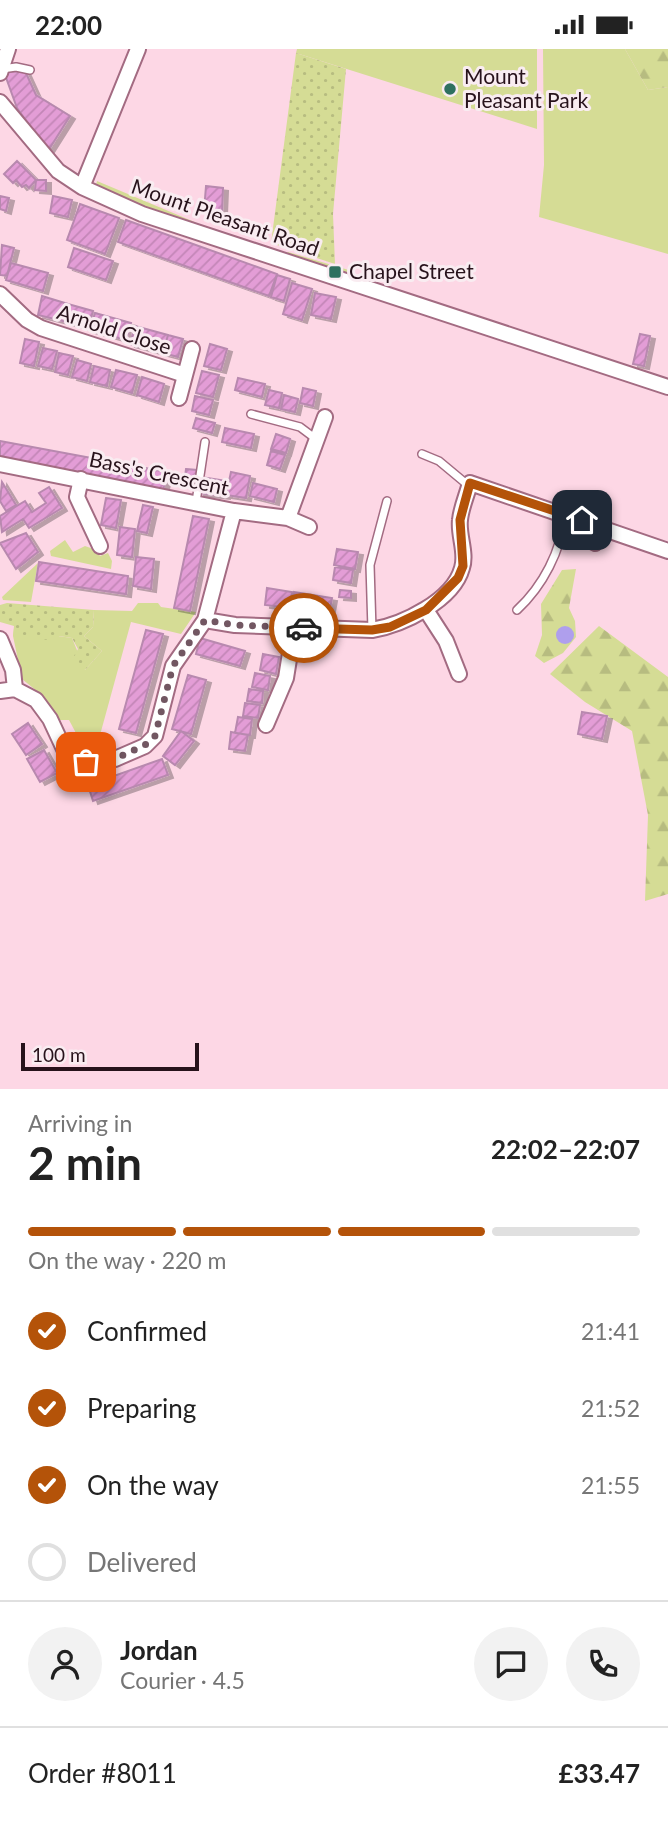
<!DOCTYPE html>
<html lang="en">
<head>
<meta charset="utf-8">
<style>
  body { margin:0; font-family:Lato,sans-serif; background:#f2f2f2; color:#222; height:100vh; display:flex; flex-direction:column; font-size:26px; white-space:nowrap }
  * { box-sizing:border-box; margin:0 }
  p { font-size:23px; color:#767676 }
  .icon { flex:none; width:38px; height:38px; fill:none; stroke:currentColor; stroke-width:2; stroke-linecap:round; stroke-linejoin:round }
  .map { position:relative; height:1040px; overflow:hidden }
  .panel { display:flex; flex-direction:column; background:#fff; flex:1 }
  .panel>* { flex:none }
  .scale { position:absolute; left:21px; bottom:18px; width:178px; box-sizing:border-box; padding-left:7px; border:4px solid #27121b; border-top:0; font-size:19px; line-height:24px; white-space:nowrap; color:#27121b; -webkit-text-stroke:5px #f9ecf1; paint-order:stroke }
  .pin { position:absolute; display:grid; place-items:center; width:60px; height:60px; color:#fff; margin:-30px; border-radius:14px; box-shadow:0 4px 10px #0006 }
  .courier { position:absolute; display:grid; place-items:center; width:70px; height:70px; margin:-35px; border:5px solid #b45309; border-radius:50%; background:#fff; color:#222; box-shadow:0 2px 9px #0007 }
  .overview em { font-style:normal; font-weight:700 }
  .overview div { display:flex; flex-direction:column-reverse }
  .overview { display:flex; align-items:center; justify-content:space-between; height:119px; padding:0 28px }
  h1 { font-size:46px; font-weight:700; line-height:52px }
  .bar { display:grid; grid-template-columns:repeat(4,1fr); gap:10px 7px; align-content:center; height:84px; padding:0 28px }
  .bar i { height:9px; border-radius:5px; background:#e0e0e0 }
  .bar .current { background:#b45309 }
  .bar p { grid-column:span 4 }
  .line { display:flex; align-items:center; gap:18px; padding:0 28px; border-top:2px solid #e0e0e0 }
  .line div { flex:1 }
  .round { display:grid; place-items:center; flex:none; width:74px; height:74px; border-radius:37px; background:#f2f2f2 }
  ol { padding:0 28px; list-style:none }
  li { display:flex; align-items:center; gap:21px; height:77px }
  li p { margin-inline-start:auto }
  li .icon { padding:7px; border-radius:50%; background:#b45309; color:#fff; stroke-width:4 }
  li:last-child { color:#767676 }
  li i { width:38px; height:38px; border:4px solid #e0e0e0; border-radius:50% }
  .status { display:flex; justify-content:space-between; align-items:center; height:49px; padding:0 35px; background:#fff; direction:ltr }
  .status svg { height:19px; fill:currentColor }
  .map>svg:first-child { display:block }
  .green { fill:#d5dc95 }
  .forest { fill:url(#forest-firs) }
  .park { fill:url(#park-dots) }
  .water { fill:#af9fed }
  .building { fill:url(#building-hatch); stroke:#b889af; stroke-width:2; filter:url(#shadow) }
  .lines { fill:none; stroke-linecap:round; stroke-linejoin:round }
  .service-casing { stroke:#a36b82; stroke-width:10 }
  .minor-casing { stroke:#a36b82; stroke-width:18 }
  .service { stroke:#fff; stroke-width:7 }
  .minor { stroke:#fff; stroke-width:14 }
  .done { stroke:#725762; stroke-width:7; stroke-dasharray:0 12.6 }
  .route { stroke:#b45309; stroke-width:9 }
  .poi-dot { fill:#2f705f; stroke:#f9ecf1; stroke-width:2.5 }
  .labels { text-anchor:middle; stroke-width:6; stroke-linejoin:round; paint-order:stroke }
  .poi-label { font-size:21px; fill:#27121b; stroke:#f9ecf1; text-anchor:start }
  .street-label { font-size:21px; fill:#27121b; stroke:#f9ecf1 }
</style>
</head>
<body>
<div class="status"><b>22:00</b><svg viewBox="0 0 49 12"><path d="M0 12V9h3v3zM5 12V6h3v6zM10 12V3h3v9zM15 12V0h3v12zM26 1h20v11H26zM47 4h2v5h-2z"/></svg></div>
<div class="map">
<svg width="668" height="1040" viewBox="0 0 668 1040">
  <defs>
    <pattern id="forest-firs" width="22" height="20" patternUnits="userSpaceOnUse" patternTransform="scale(1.75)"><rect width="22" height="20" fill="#d5dc95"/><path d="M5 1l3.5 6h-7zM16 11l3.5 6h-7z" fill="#b7bc80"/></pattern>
    <pattern id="park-dots" width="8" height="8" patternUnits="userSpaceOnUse" patternTransform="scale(1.75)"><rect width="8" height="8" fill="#d5dc95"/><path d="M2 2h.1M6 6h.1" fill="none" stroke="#b7bc80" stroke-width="1.8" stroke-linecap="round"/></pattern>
    <pattern id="building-hatch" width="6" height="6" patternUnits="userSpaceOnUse" patternTransform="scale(1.75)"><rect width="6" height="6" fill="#e39dd6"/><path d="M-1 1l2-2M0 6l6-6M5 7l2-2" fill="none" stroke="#c386b7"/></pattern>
    <filter id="shadow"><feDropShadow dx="5" dy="3" stdDeviation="0" flood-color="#0004"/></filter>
  </defs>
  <rect width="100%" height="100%" fill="#fdd7e5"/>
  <path class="green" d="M 297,0 L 537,0 L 537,80 L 296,4 Z
    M 543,0 L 625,0 L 648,41 L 668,38 L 668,205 L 539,168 L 544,116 Z
    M 97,132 L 197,174 L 153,161 L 96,136 Z
    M 288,203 L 352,222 L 348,227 L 286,205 Z
    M 65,491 L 73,503 L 85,497 L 96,501 L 100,507 L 108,504 L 112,512 L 111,520 L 51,507 L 50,502 Z
    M 38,514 L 31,553 L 3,551 L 2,548 Z
    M 138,554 L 158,554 L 161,558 L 196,563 L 181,585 L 131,573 L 97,697 L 76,695 L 73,690 L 77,686 L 69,671 L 59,671 L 43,647 L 22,630 L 13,587 L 17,556 L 58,587 L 72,589 L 85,621 L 102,602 L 84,587 L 93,578 L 94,561 L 132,562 Z"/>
  <path class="forest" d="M 625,0 L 668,0 L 668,38 L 648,41 Z
    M 576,520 L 569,559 L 575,572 L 576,588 L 563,604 L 544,614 L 535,607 L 542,586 L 541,555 L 562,521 Z
    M 599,577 L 668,628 L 668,845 L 645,852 L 648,766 L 632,682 L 585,653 L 550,625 Z"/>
  <path class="park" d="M 296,4 L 346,20 L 333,165 L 335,215 L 271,194 Z
    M 7,554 L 94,561 L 93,578 L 84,587 L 102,602 L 85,621 L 71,612 L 78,600 L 72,589 L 59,587 L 57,592 L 13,587 L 14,577 L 0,573 L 0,556 Z"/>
  <path class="water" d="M556 586a9 9 0 1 1 18 0a9 9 0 1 1-18 0Z"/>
  <path class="building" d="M 25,22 L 36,46 L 70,67 L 48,102 L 17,59 L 4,23 Z
    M 17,112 L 36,131 L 29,139 L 26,136 L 22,138 L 16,131 L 13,134 L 4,125 Z
    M 36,131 L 46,131 L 46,142 L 35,141 Z
    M 206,137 L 223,139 L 222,163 L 204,162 Z
    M 0,147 L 9,149 L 6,162 L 0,160 Z
    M 53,147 L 72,151 L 68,168 L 50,164 Z
    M 80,155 L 119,169 L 105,205 L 67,191 Z
    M 126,171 L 277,225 L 269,247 L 118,193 Z
    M 2,196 L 14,199 L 7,227 L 0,226 Z
    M 74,199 L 113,212 L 106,231 L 68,218 Z
    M 11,214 L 48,224 L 43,242 L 6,231 Z
    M 277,226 L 290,230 L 284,252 L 271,248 Z
    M 292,234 L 312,240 L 302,271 L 283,265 Z
    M 315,244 L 336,248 L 331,270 L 311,266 Z
    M 42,247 L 68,255 L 63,272 L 38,266 Z
    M 68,255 L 93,262 L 88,279 L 63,272 Z
    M 95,264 L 131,274 L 126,291 L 90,281 Z
    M 135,277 L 168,286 L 163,304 L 130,295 Z
    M 640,285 L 650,287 L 644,317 L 633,315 Z
    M 168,286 L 183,290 L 178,308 L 163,304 Z
    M 25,290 L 39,293 L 34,317 L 20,314 Z
    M 210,295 L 227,300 L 221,321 L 204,317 Z
    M 43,299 L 57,302 L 52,320 L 38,317 Z
    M 59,304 L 73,307 L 68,326 L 55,323 Z
    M 77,311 L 91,315 L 87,332 L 72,328 Z
    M 94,317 L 110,321 L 107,337 L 90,333 Z
    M 116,321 L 137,326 L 132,344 L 111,338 Z
    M 202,322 L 219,326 L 213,348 L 196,344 Z
    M 142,328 L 164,335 L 159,353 L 137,346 Z
    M 238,329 L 265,335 L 262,348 L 235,341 Z
    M 303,339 L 316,342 L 313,357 L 300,354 Z
    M 269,341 L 282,344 L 279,359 L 265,356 Z
    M 284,346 L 298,350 L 295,363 L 281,360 Z
    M 195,347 L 213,351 L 209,366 L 192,362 Z
    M 196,369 L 215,374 L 212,384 L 193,379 Z
    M 225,379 L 254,385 L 251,399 L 222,393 Z
    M 276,385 L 290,390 L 286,404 L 271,400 Z
    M 0,392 L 167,423 L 163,442 L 0,412 Z
    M 271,402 L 285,406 L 280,420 L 267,416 Z
    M 186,420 L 197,421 L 195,436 L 184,435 Z
    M 231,423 L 250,427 L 246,449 L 226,446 Z
    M 201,428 L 227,432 L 225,447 L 199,444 Z
    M 2,433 L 16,456 L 6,462 L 0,452 Z
    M 253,434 L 277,440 L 274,453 L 250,447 Z
    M 49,438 L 62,459 L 29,479 L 23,470 L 2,483 L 0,467 L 25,452 L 32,463 L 46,454 L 39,444 Z
    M 106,449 L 121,451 L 116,479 L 101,476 Z
    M 143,456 L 153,458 L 147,484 L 137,482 Z
    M 193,467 L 209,470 L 190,562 L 174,559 Z
    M 120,478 L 135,480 L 132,508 L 117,506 Z
    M 26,484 L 38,503 L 16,520 L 0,494 Z
    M 337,500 L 358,503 L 355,520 L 334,516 Z
    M 136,508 L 154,510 L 151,540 L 133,537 Z
    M 39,513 L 128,527 L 126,545 L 36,532 Z
    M 335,518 L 353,521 L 351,534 L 333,531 Z
    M 267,539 L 292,543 L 290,559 L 265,556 Z
    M 340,541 L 351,542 L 351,549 L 339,548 Z
    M 294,543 L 332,549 L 329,565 L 291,558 Z
    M 146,581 L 163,585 L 136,684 L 119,680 Z
    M 200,589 L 245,602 L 240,617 L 196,605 Z
    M 263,605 L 279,608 L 276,625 L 260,621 Z
    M 255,624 L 270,627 L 268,641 L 252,638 Z
    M 188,626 L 206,631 L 191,685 L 172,680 Z
    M 249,640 L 263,642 L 262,654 L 247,652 Z
    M 245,654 L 260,656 L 258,669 L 243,667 Z
    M 582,663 L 607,667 L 602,690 L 578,685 Z
    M 238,668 L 252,670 L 250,686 L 235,684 Z
    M 28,674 L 42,695 L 26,706 L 12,685 Z
    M 181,682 L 194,692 L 175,716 L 163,707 Z
    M 231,683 L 248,686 L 245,702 L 229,700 Z
    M 44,701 L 57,724 L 40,733 L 27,710 Z
    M 162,710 L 168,726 L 93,752 L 88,736 Z"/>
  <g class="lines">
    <g class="service-casing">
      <path id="service" d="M 2,20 L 16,18 L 30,21
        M 251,365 L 300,378 L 316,390
        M 422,405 L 439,412 L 469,437
        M 196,453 L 205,393
        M 517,561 C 543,537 561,502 565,466
        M 372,581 L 370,516 L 387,452"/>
    </g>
    <g class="minor-casing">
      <path id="minor" d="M 0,24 L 8,0
        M 0,53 L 58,122 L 82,138 L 142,165 L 668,338
        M 82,138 L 138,0
        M 0,245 L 27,271 L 41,279 L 185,326
        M 179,349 L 192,300
        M 0,415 L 234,462 L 288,469 L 309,478
        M 81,430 L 77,448 L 100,497
        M 288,469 L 325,368
        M 595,494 L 599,477
        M 426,561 L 446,592 L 459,625
        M 205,571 L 235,576 L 372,581 C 402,576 453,552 462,519 C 467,504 458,486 460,471 C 461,459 467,446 470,434 L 668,502
        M 0,590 L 13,621 L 15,640
        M 15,640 L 36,651 L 50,670 L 64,700 L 86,713 L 115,710 L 145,697 L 155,687 L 173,617 L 205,571 L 234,462
        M 0,642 L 15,640
        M 266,676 L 286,629 L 294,579"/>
    </g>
    <use href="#service" class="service"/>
    <use href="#minor" class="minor"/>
  </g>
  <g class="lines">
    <path class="done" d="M 86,713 L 115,710 L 145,696 L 155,687 L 173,617 L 205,571 L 235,576 L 304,579"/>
    <path class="route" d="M 304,579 L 372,581 L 390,578 L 426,561 L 458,529 L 463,517 L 460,471 L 470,434 L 582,471"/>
  </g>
  <g class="poi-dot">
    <circle cx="450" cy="40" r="7"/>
    <rect x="328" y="216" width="14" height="14" rx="3.5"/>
  </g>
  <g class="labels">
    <g class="poi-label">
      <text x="464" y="35">Mount<tspan x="464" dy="24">Pleasant Park</tspan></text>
      <text x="349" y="230">Chapel Street</text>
    </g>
    <g class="street-label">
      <text transform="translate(225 169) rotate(19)" y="7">Mount Pleasant Road</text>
      <text transform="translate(114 281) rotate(18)" y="7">Arnold Close</text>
      <text transform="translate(159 425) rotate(12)" y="7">Bass's Crescent</text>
    </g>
  </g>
</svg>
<div class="scale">100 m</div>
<div class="pin" style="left:86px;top:713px;background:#ea580c"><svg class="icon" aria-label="bag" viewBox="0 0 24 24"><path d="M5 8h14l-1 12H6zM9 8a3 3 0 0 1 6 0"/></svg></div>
<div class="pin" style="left:582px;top:471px;background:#1f2937"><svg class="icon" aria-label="home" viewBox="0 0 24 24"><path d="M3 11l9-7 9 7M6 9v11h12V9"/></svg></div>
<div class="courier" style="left:304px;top:579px"><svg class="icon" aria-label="car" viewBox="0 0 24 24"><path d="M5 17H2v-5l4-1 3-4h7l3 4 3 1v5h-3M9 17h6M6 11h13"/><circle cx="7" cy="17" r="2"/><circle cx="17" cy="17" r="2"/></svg></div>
</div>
<section class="panel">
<div class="overview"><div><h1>2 min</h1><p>Arriving in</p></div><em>22:02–22:07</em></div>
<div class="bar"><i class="current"></i><i class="current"></i><i class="current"></i><i></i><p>On the way · 220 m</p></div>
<ol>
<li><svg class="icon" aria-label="check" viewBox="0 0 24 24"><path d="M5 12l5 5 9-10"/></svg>Confirmed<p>21:41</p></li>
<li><svg class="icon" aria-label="check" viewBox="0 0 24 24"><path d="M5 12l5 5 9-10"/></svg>Preparing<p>21:52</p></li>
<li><svg class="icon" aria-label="check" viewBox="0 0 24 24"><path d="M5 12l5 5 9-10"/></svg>On the way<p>21:55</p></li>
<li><i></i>Delivered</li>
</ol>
<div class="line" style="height:126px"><a class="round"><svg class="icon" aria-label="person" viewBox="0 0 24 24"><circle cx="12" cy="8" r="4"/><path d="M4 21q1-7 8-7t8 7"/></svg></a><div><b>Jordan</b><p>Courier · 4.5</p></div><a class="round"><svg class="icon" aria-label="chat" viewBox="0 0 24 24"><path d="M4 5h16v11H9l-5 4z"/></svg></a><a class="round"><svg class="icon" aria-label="phone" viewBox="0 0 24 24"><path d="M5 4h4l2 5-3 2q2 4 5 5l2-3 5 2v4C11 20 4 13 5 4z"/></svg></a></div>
<div class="line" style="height:91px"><div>Order #8011</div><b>£33.47</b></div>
</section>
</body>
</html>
